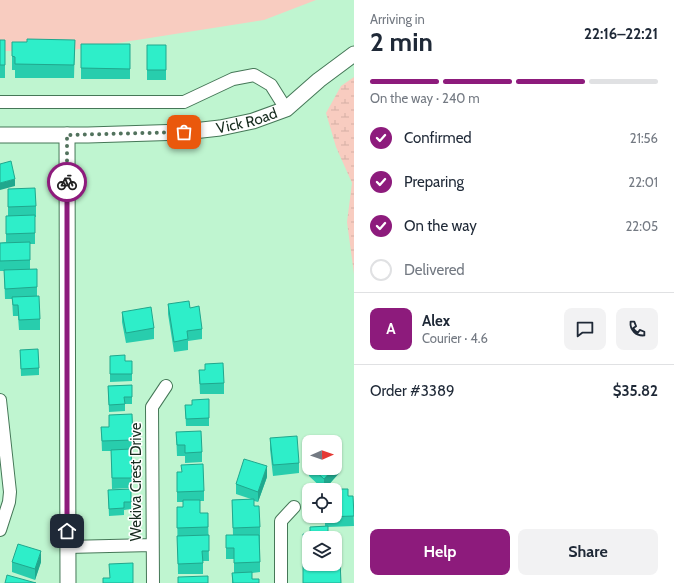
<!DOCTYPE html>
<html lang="en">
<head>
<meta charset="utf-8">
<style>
  body { margin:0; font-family:Cabin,sans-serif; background:#f2f2f3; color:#1f2937; height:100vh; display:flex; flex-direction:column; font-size:15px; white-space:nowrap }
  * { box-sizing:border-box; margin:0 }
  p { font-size:13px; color:#747a83 }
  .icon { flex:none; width:22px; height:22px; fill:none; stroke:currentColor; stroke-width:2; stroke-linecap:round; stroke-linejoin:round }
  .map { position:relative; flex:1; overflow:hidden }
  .panel { display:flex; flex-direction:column; background:#fff; width:320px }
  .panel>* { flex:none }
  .needle { width:26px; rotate:88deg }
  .fabs { position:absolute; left:302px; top:435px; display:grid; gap:8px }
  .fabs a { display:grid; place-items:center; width:40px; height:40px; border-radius:8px; background:#fff; box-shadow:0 1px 3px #0004; font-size:20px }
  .pin { position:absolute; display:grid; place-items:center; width:34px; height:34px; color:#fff; margin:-17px; border-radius:8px; box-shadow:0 2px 6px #0006 }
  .courier { position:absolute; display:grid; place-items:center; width:40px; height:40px; margin:-20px; border:3px solid #8d1b7c; border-radius:50%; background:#fff; color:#222; box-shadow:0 1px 5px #0007 }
  .overview em { font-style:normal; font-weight:700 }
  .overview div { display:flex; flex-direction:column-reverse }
  .overview { display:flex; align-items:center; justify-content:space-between; height:68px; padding:0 16px }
  h1 { font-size:26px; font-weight:700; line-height:30px }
  .bar { display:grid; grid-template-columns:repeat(4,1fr); gap:6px 4px; align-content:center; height:48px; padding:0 16px }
  .bar i { height:5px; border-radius:3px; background:#e0e1e3 }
  .bar .current { background:#8d1b7c }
  .bar p { grid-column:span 4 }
  .line { display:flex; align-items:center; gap:10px; padding:0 16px; border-top:1px solid #e0e1e3 }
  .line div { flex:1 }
  .round { display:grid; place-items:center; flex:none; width:42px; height:42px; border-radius:8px; background:#f2f2f3 }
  ol { padding:0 16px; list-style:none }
  li { display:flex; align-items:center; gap:12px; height:44px }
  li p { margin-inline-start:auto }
  li .icon { padding:4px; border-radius:50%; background:#8d1b7c; color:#fff; stroke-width:4 }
  li:last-child { color:#747a83 }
  li i { width:22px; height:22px; border:2px solid #e0e1e3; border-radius:50% }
  .primary-button { display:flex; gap:8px; margin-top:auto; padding:8px 16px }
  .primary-button a { flex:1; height:46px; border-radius:8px; background:#8d1b7c; color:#fff; font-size:16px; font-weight:700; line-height:46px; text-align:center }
  .primary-button a+a { background:#f2f2f3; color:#1f2937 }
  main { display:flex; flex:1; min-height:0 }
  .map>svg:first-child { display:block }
  .green { fill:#f8ccc0 }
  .wetland { fill:url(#wetland-marsh) }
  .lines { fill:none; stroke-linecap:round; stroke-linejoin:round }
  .minor-casing { stroke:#457757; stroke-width:14 }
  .tertiary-casing { stroke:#457757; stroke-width:17 }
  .minor { stroke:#fff; stroke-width:12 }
  .tertiary { stroke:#fff; stroke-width:15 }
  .wall { fill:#28cdad }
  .shaded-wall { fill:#20a78d }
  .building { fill:#2eeec9; stroke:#20a78d }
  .done { stroke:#52725d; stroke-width:4; stroke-dasharray:0 7.2 }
  .route { stroke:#8d1b7c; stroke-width:5 }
  .labels { text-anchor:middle; stroke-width:3; stroke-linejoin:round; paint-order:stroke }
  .street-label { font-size:15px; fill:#172c1f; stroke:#fff }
</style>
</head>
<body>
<main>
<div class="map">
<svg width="354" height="583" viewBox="0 0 354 583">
  <defs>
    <pattern id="wetland-marsh" width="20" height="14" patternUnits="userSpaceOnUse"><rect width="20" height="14" fill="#f8ccc0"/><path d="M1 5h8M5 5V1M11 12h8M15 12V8" fill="none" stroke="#d4afa5"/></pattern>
  </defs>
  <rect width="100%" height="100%" fill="#bff5d0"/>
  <path class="green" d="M 0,0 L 316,0 L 264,20 L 67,51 L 0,51 Z"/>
  <path class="wetland" d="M 354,77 L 354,274 L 347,222 L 352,183 L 336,147 L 326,113 L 341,86 Z"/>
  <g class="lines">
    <g class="minor-casing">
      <path id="minor" d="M 0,102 L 184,102 L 233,79 L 254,75 L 271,85 L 286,109
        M 0,400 L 10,492 L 9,502 L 0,530
        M 67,547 L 152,545
        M 153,583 L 152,407 L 166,386
        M 281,583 L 281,521 L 294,507"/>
    </g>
    <g class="tertiary-casing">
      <g id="tertiary">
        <path id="s1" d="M 0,135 L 88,135 L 184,132 L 220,128 L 253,121 L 286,109 L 319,80 L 354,54"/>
        <path d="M 67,135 L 68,583"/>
      </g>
    </g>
    <use href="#minor" class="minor"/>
    <use href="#tertiary" class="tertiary"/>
  </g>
  <path class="wall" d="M 0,40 L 5,40 L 5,78 L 0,78 Z
    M 75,40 L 74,78 L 15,78 L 15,70 L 12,70 L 12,42 L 27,42 Z
    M 81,44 L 130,44 L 130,79 L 81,79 Z
    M 147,45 L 166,45 L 166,80 L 147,80 Z
    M 8,189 L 36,206 L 36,217 L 35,217 L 35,244 L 30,244 L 30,269 L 37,287 L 37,296 L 40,319 L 40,330 L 19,330 L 18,316 L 13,316 L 12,299 L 5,299 L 4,271 L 0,271 L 0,243 L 6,242 L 6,216 L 8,216 Z
    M 168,304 L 190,308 L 202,329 L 202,339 L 188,341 L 188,350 L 174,352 L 168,314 Z
    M 122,312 L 154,328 L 154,339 L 126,343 L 122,322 Z
    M 20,350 L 39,368 L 39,375 L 21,376 Z
    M 110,356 L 125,361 L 132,361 L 132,381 L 110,382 Z
    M 199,370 L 224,383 L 224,394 L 200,394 Z
    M 132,385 L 132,404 L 125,404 L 125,411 L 109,412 L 108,386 Z
    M 209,399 L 209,426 L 186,426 L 185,405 L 192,405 Z
    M 132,414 L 133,451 L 131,451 L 132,488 L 112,489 L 111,451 L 102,451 L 101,427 L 109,427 Z
    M 176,432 L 202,452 L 202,462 L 185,463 L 185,456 L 177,456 Z
    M 270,438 L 299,463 L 299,473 L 273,476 L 270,449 Z
    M 309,468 L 335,468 L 340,472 L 324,490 L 309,476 Z
    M 177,472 L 204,491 L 204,501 L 200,501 L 200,513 L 208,513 L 209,561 L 203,561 L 203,574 L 178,574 L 177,507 L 183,507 L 183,502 L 177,502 Z
    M 267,477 L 258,502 L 254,501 L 254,506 L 260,527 L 260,572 L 252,573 L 252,579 L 259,583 L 232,583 L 232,573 L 234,573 L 234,559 L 226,559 L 226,535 L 233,535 L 232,500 L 251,499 L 236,494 L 236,484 Z
    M 131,489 L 131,509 L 124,510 L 124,515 L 109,516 L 108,490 Z
    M 324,489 L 348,489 L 348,496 L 353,496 L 354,526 L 328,527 L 328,538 L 309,538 L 309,564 L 335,564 L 335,540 L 336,540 L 336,560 L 340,560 L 341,583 L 303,583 L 303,534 L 310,533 L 310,527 L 325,526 L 325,516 L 335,516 L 335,490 L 324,490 Z
    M 12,562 L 41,562 L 35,580 L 12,572 Z"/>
  <path class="shaded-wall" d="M 15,179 L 15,186 L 0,190 L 0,183 Z
    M 340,462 L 340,472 L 324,490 L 324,479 Z
    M 267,466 L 267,477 L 258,502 L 258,492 Z
    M 41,551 L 41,562 L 35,580 L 35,569 Z"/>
  <path class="building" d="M 27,39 L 75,40 L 74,65 L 15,64 L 15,57 L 12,56 L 12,42 L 27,42 Z
    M 0,40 L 5,40 L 5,65 L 0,65 Z
    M 81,44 L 130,44 L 130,69 L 81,68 Z
    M 147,45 L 166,45 L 166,70 L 147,70 Z
    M 11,161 L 15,179 L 0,183 L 0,164 Z
    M 35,188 L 36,206 L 8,207 L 8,189 Z
    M 35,215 L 35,233 L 6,234 L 6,216 Z
    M 30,242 L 30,260 L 0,261 L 0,243 Z
    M 37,269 L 37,287 L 5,289 L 4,270 Z
    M 39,296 L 40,319 L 19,320 L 18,305 L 13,305 L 12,297 Z
    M 189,301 L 190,308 L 199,306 L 202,329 L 187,331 L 188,339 L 174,342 L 168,304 Z
    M 151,307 L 154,328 L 126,333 L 122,312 Z
    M 38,349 L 39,368 L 21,369 L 20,350 Z
    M 125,355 L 125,361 L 132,361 L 132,374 L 110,374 L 110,356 Z
    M 223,363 L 224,383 L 200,384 L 199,370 L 205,370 L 205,364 Z
    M 132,385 L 132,397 L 124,397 L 125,404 L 109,405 L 108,386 Z
    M 209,399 L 209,418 L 186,419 L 185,405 L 192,405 L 192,400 Z
    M 132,414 L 133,440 L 102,441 L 101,427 L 109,427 L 109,415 Z
    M 201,431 L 202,452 L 185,453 L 185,445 L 177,445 L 176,432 Z
    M 297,436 L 299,463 L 273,465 L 270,438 Z
    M 131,449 L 132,478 L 112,478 L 111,450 Z
    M 335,457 L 340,462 L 335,467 Z
    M 244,459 L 267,466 L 258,492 L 236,484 Z
    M 203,464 L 204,491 L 177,492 L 177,472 L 182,472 L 181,465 Z
    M 312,468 L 334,468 L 324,479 Z
    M 131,489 L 131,502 L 124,502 L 124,508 L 109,509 L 108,490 Z
    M 324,489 L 348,489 L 348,496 L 353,496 L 354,516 L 325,517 L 325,516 L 335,516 L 335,490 L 324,490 Z
    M 254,499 L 254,506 L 259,506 L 260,527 L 233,528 L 232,500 Z
    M 183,500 L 200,500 L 200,513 L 208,513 L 208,527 L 177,528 L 177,507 L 183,507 Z
    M 328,526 L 328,538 L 309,538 L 309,554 L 304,554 L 303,534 L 310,533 L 310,527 Z
    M 209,535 L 209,551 L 202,551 L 203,563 L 178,564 L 177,536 Z
    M 226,535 L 259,535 L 260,562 L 234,563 L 234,548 L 226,548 Z
    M 335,540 L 336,540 L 336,553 L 335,553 Z
    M 18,544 L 41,551 L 35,569 L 12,562 Z
    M 309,560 L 309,564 L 335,564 L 335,560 L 340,560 L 341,583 L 303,583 L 303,561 Z
    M 133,563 L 133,583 L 103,583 L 103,578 L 110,578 L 109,564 Z
    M 252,572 L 252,579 L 259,579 L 259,583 L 233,583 L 232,573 Z
    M 7,575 L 36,583 L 5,583 Z
    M 208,576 L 208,583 L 178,583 L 178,577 Z"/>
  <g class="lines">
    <path class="done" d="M 67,182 L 67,135 L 184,132"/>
    <path class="route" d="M 67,531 L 67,182"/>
  </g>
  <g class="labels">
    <g class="street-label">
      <text dy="5" stroke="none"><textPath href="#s1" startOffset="248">Vick Road</textPath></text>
      <text transform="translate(136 482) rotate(-90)" y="5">Wekiva Crest Drive</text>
    </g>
  </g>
</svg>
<div class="fabs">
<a><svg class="needle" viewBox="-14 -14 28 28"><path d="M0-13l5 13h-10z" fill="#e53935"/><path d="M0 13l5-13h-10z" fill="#747a83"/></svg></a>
<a><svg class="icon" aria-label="locate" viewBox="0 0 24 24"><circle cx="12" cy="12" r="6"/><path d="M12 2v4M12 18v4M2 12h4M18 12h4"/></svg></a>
<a><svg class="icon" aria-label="layers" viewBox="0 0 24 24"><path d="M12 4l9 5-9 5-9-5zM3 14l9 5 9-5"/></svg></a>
</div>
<div class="pin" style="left:184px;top:132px;background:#ea580c"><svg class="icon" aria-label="bag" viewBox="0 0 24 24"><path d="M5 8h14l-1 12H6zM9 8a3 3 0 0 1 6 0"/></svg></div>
<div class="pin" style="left:67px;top:531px;background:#1f2937"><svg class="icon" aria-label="home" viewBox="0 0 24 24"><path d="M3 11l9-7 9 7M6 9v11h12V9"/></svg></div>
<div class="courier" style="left:67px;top:182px"><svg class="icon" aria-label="bike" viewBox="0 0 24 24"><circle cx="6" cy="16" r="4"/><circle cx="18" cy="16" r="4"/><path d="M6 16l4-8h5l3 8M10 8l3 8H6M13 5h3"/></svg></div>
</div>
<section class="panel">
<div class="overview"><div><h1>2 min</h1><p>Arriving in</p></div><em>22:16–22:21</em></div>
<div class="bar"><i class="current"></i><i class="current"></i><i class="current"></i><i></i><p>On the way · 240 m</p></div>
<ol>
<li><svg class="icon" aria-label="check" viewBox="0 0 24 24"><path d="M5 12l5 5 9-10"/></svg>Confirmed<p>21:56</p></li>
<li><svg class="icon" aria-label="check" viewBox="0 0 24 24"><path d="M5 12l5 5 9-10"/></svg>Preparing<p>22:01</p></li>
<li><svg class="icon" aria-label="check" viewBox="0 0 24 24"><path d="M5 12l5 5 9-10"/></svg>On the way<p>22:05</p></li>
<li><i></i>Delivered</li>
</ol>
<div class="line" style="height:72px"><b class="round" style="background:#8d1b7c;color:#fff">A</b><div><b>Alex</b><p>Courier · 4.6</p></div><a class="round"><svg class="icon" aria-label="chat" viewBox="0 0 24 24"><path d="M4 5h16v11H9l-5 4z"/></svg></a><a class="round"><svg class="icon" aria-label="phone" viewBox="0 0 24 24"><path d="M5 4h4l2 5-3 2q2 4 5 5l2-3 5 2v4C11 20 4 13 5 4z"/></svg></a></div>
<div class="line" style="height:52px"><div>Order #3389</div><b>$35.82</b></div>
<div class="primary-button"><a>Help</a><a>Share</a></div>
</section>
</main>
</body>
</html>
